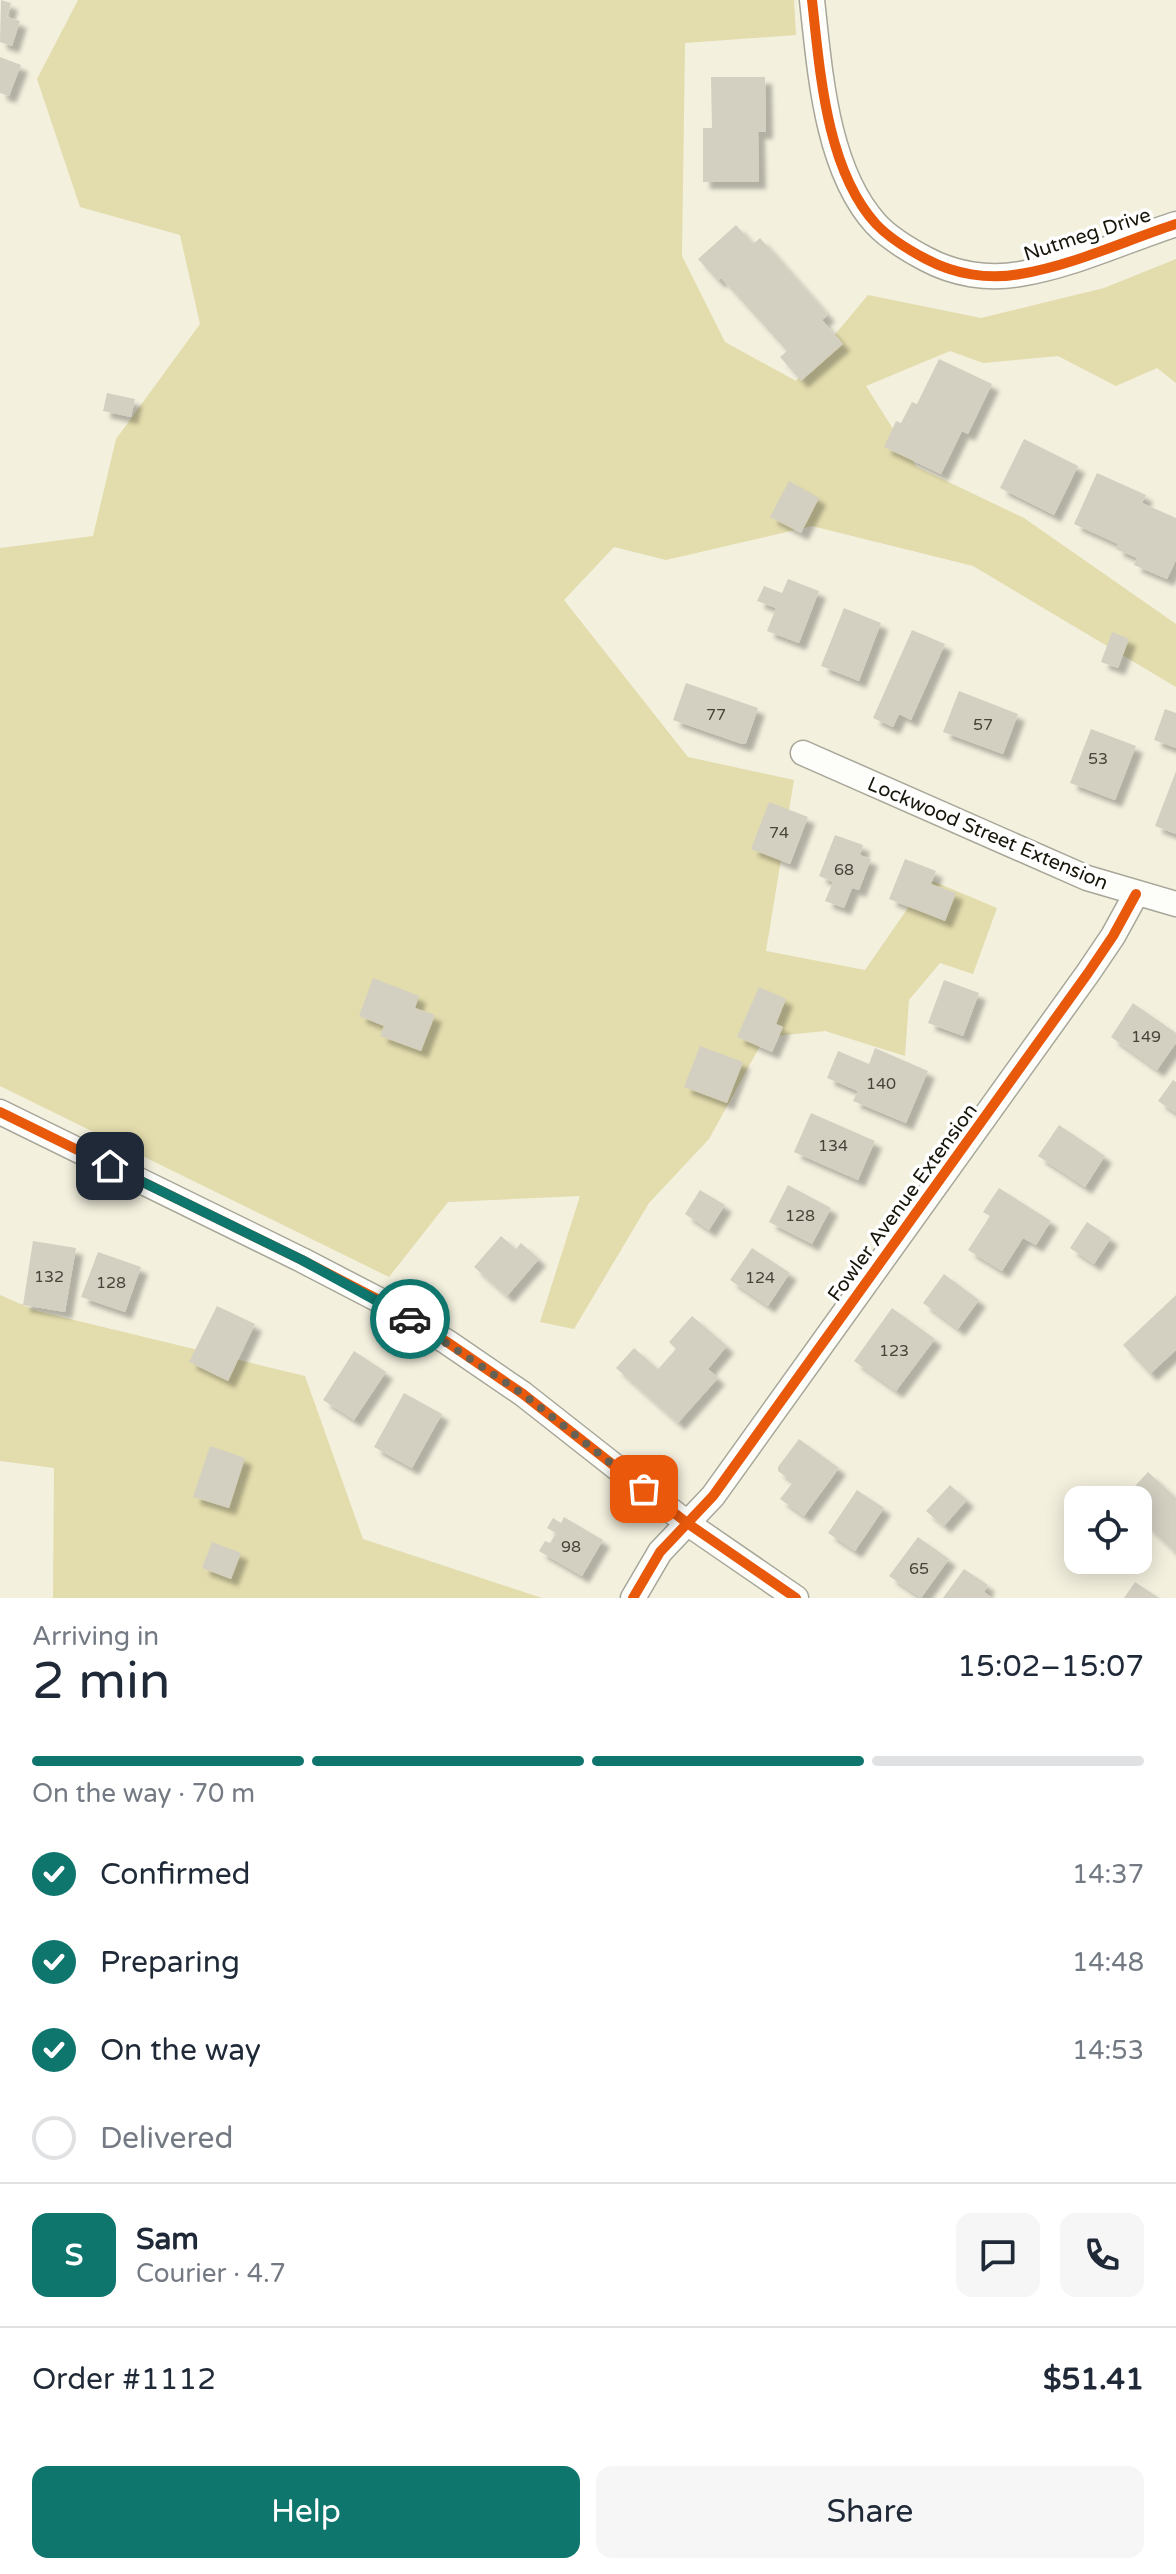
<!DOCTYPE html>
<html lang="en">
<head>
<meta charset="utf-8">
<style>
  body { margin:0; font-family:"Varela Round",sans-serif; background:#f6f6f7; color:#1f2937; height:100vh; display:flex; flex-direction:column; font-size:30px; white-space:nowrap }
  * { box-sizing:border-box; margin:0 }
  p { font-size:26px; color:#747a83 }
  .icon { flex:none; width:44px; height:44px; fill:none; stroke:currentColor; stroke-width:2; stroke-linecap:round; stroke-linejoin:round }
  .map { position:relative; height:1598px; overflow:hidden }
  .sheet { display:flex; flex-direction:column; background:#fff; flex:1 }
  .sheet>* { flex:none }
  .tools { position:absolute; left:1064px; top:1486px; display:grid; gap:16px }
  .tools a { display:grid; place-items:center; width:88px; height:88px; border-radius:16px; background:#fff; box-shadow:0 4px 20px #0003; font-size:40px }
  .pin { position:absolute; display:grid; place-items:center; width:68px; height:68px; color:#fff; margin:-34px; border-radius:16px; box-shadow:0 4px 12px #0006 }
  .courier { position:absolute; display:grid; place-items:center; width:80px; height:80px; margin:-40px; border:6px solid #0f766e; border-radius:50%; background:#fff; color:#222; box-shadow:0 2px 10px #0007 }
  .headline em { font-style:normal; font-weight:600 }
  .headline div { display:flex; flex-direction:column-reverse }
  .headline { display:flex; align-items:center; justify-content:space-between; height:136px; padding:0 32px }
  h1 { font-size:52px; font-weight:600; line-height:60px }
  .bar { display:grid; grid-template-columns:repeat(4,1fr); gap:12px 8px; align-content:center; height:96px; padding:0 32px }
  .bar i { height:10px; border-radius:6px; background:#e0e1e3 }
  .bar .on { background:#0f766e }
  .bar p { grid-column:span 4 }
  .line { display:flex; align-items:center; gap:20px; padding:0 32px; border-top:2px solid #e0e1e3 }
  .line div { flex:1 }
  .round { display:grid; place-items:center; flex:none; width:84px; height:84px; border-radius:16px; background:#f6f6f7 }
  ol { padding:0 32px; list-style:none }
  li { display:flex; align-items:center; gap:24px; height:88px }
  li p { margin-inline-start:auto }
  li .icon { padding:8px; border-radius:50%; background:#0f766e; color:#fff; stroke-width:4 }
  li:last-child { color:#747a83 }
  li i { width:44px; height:44px; border:4px solid #e0e1e3; border-radius:50% }
  .primary-button { display:flex; gap:16px; margin-top:auto; padding:16px 32px }
  .primary-button a { flex:1; height:92px; border-radius:16px; background:#0f766e; color:#fff; font-size:32px; font-weight:600; line-height:92px; text-align:center }
  .primary-button a+a { background:#f6f6f7; color:#1f2937 }
  .map>svg:first-child { display:block }
  .green { fill:#e3dcad }
  .building { fill:#d3d0c2; filter:url(#shadow) }
  .lines { fill:none; stroke-linecap:round; stroke-linejoin:round }
  .minor-casing { stroke:#a8a698; stroke-width:27 }
  .minor { stroke:#fdfdfa; stroke-width:24 }
  .cycleway-casing { stroke:#fff; stroke-width:15 }
  .cycleway { stroke:#e8590c; stroke-width:10 }
  .done { stroke:#656255; stroke-width:8; stroke-dasharray:0 14.4 }
  .route { stroke:#0f766e; stroke-width:10 }
  .labels { text-anchor:middle; stroke-width:7; stroke-linejoin:round; paint-order:stroke }
  .number-label { font-size:16px; fill:#474439 }
  .street-label { font-size:20px; fill:#18160b; stroke:#fff }
</style>
</head>
<body>
<div class="map">
<svg width="1176" height="1598" viewBox="0 0 1176 1598">
  <defs>
    <filter id="shadow"><feDropShadow dx="7" dy="7" stdDeviation="2" flood-color="#0004"/></filter>
  </defs>
  <rect width="100%" height="100%" fill="#f3f0de"/>
  <path class="green" d="M 78,0 L 794,0 L 796,35 L 685,43 L 682,256 L 725,342 L 796,381 L 868,295 L 981,318 L 1104,288 L 1176,259 L 1176,383 L 1157,368 L 1116,386 L 1058,356 L 983,363 L 950,351 L 866,386 L 917,467 L 1024,518 L 1176,624 L 1176,687 L 973,566 L 812,526 L 666,560 L 614,547 L 564,600 L 688,757 L 794,780 L 766,951 L 865,970 L 928,879 L 997,908 L 973,974 L 940,963 L 909,1000 L 905,1056 L 825,1031 L 765,1037 L 709,1139 L 649,1203 L 574,1329 L 540,1322 L 580,1196 L 448,1202 L 389,1277 L 0,1086 L 0,548 L 93,536 L 116,439 L 200,324 L 180,235 L 80,207 L 37,79 Z
    M 0,1295 L 37,1311 L 305,1376 L 363,1539 L 542,1598 L 53,1598 L 54,1468 L 0,1461 Z"/>
  <path class="building" d="M 1,0 L 11,3 L 7,17 L 20,21 L 12,46 L 0,42 Z
    M 0,57 L 21,65 L 9,96 L 0,93 Z
    M 711,77 L 765,77 L 766,132 L 758,132 L 759,182 L 703,182 L 703,128 L 712,128 Z
    M 736,225 L 753,244 L 760,238 L 828,315 L 822,320 L 843,344 L 801,381 L 780,357 L 787,351 L 721,278 L 718,281 L 698,259 Z
    M 939,359 L 992,384 L 968,434 L 962,431 L 941,474 L 884,447 L 896,421 L 901,423 L 912,402 L 917,404 Z
    M 107,393 L 135,399 L 131,417 L 103,411 Z
    M 1024,439 L 1078,466 L 1054,515 L 1000,488 Z
    M 1097,473 L 1146,495 L 1142,503 L 1176,518 L 1176,560 L 1167,579 L 1134,565 L 1137,558 L 1116,549 L 1118,544 L 1074,524 Z
    M 789,481 L 819,498 L 801,533 L 770,517 Z
    M 788,579 L 819,591 L 799,643 L 767,631 L 776,608 L 757,601 L 764,586 L 782,593 Z
    M 844,608 L 881,623 L 859,681 L 821,666 Z
    M 912,630 L 945,644 L 911,720 L 899,714 L 893,727 L 873,718 Z
    M 1112,632 L 1129,639 L 1118,668 L 1101,662 Z
    M 686,683 L 758,708 L 746,743 L 742,744 L 673,720 Z
    M 959,691 L 1018,714 L 1003,754 L 943,732 Z
    M 1165,709 L 1176,713 L 1176,748 L 1154,740 Z
    M 1091,729 L 1136,746 L 1115,800 L 1070,783 Z
    M 1176,771 L 1176,834 L 1155,826 Z
    M 769,802 L 808,817 L 790,864 L 751,849 Z
    M 835,835 L 863,845 L 860,855 L 871,859 L 859,890 L 852,888 L 844,908 L 825,901 L 833,882 L 819,876 Z
    M 905,859 L 936,871 L 931,884 L 956,893 L 945,921 L 889,899 Z
    M 373,978 L 419,996 L 415,1008 L 435,1015 L 421,1051 L 380,1036 L 384,1026 L 359,1016 Z
    M 944,980 L 979,993 L 963,1036 L 928,1023 Z
    M 759,987 L 786,999 L 776,1024 L 783,1027 L 772,1052 L 737,1037 Z
    M 1133,1003 L 1176,1033 L 1176,1043 L 1157,1070 L 1111,1037 Z
    M 700,1046 L 743,1062 L 727,1103 L 684,1087 Z
    M 875,1048 L 928,1071 L 906,1123 L 853,1101 L 858,1091 L 827,1078 L 838,1051 L 869,1064 Z
    M 1173,1080 L 1176,1082 L 1176,1113 L 1158,1101 Z
    M 811,1113 L 875,1141 L 858,1180 L 794,1152 Z
    M 1059,1125 L 1105,1156 L 1085,1187 L 1038,1156 Z
    M 788,1185 L 831,1208 L 812,1244 L 769,1222 Z
    M 999,1188 L 1051,1221 L 1036,1245 L 1023,1238 L 1002,1271 L 968,1250 L 990,1216 L 983,1212 Z
    M 700,1190 L 725,1205 L 709,1230 L 685,1214 Z
    M 1087,1222 L 1111,1238 L 1094,1264 L 1070,1248 Z
    M 501,1236 L 516,1249 L 521,1243 L 539,1259 L 507,1296 L 474,1267 Z
    M 33,1241 L 76,1248 L 65,1312 L 23,1305 Z
    M 752,1248 L 790,1273 L 768,1306 L 730,1280 Z
    M 98,1252 L 141,1267 L 125,1312 L 81,1297 Z
    M 944,1274 L 979,1300 L 958,1329 L 923,1303 Z
    M 1176,1295 L 1176,1350 L 1150,1374 L 1123,1345 Z
    M 217,1306 L 255,1324 L 228,1381 L 189,1362 Z
    M 892,1308 L 935,1339 L 896,1391 L 854,1361 Z
    M 692,1316 L 727,1346 L 708,1369 L 718,1378 L 678,1423 L 616,1368 L 634,1348 L 658,1369 L 676,1349 L 669,1342 Z
    M 354,1351 L 386,1372 L 354,1420 L 323,1400 Z
    M 404,1393 L 442,1414 L 412,1468 L 374,1447 Z
    M 799,1439 L 839,1468 L 804,1516 L 780,1499 L 793,1482 L 778,1471 L 778,1467 Z
    M 210,1446 L 245,1458 L 229,1508 L 193,1497 Z
    M 1148,1472 L 1176,1498 L 1176,1553 L 1138,1517 L 1138,1500 L 1122,1500 Z
    M 950,1485 L 967,1500 L 944,1526 L 926,1511 Z
    M 857,1490 L 884,1508 L 855,1551 L 828,1533 Z
    M 564,1517 L 603,1540 L 582,1576 L 539,1551 L 545,1541 L 550,1543 L 556,1533 L 547,1528 L 553,1518 L 561,1523 Z
    M 918,1537 L 949,1559 L 921,1598 L 889,1576 Z
    M 212,1542 L 241,1553 L 231,1579 L 202,1568 Z
    M 964,1569 L 988,1585 L 984,1592 L 992,1598 L 943,1598 Z
    M 1135,1582 L 1159,1598 L 1124,1598 Z"/>
  <g class="lines">
    <g class="minor-casing">
      <path id="minor" d="M 812,0 C 820,71 826,169 876,224 C 890,239 909,250 926,259 C 954,274 988,280 1020,274 C 1074,265 1124,241 1176,224
        M 803,753 L 1087,878 L 1176,904
        M 0,1112 L 302,1260 L 379,1300 L 447,1342 L 523,1394 L 687,1523 L 796,1598
        M 633,1598 L 660,1552 L 713,1496 L 1088,973 L 1113,936 L 1136,894"/>
    </g>
    <use href="#minor" class="minor"/>
    <g class="cycleway-casing">
      <path id="cycleway" d="M 812,0 C 820,71 826,169 876,224 C 890,239 909,250 926,259 C 954,274 988,280 1020,274 C 1074,265 1124,241 1176,224
        M 0,1112 L 302,1260 L 379,1300 L 447,1342 L 523,1394 L 687,1523 L 796,1598
        M 633,1598 L 660,1552 L 713,1496 L 1088,973 L 1113,936 L 1136,894"/>
    </g>
    <use href="#cycleway" class="cycleway"/>
  </g>
  <g class="lines">
    <path class="done" d="M 410,1319 L 523,1394 L 644,1489"/>
    <path class="route" d="M 110,1166 L 302,1260 L 410,1319"/>
  </g>
  <g class="labels">
    <g class="number-label">
      <text x="716" y="720">77</text>
      <text x="983" y="730">57</text>
      <text x="1098" y="764">53</text>
      <text x="779" y="838">74</text>
      <text x="844" y="875">68</text>
      <text x="1146" y="1042">149</text>
      <text x="881" y="1089">140</text>
      <text x="833" y="1151">134</text>
      <text x="800" y="1221">128</text>
      <text x="49" y="1282">132</text>
      <text x="760" y="1283">124</text>
      <text x="111" y="1288">128</text>
      <text x="894" y="1356">123</text>
      <text x="571" y="1552">98</text>
      <text x="919" y="1574">65</text>
    </g>
    <g class="street-label">
      <text transform="translate(1087 234) rotate(-18)" y="7">Nutmeg Drive</text>
      <text transform="translate(988 833) rotate(23)" y="7">Lockwood Street Extension</text>
      <text transform="translate(902 1202) rotate(-54)" y="7">Fowler Avenue Extension</text>
    </g>
  </g>
</svg>
<div class="tools">
<a><svg class="icon" aria-label="locate" viewBox="0 0 24 24"><circle cx="12" cy="12" r="6"/><path d="M12 2v4M12 18v4M2 12h4M18 12h4"/></svg></a>
</div>
<div class="pin" style="left:644px;top:1489px;background:#ea580c"><svg class="icon" aria-label="bag" viewBox="0 0 24 24"><path d="M5 8h14l-1 12H6zM9 8a3 3 0 0 1 6 0"/></svg></div>
<div class="pin" style="left:110px;top:1166px;background:#1f2937"><svg class="icon" aria-label="home" viewBox="0 0 24 24"><path d="M3 11l9-7 9 7M6 9v11h12V9"/></svg></div>
<div class="courier" style="left:410px;top:1319px"><svg class="icon" aria-label="car" viewBox="0 0 24 24"><path d="M5 17H2v-5l4-1 3-4h7l3 4 3 1v5h-3M9 17h6M6 11h13"/><circle cx="7" cy="17" r="2"/><circle cx="17" cy="17" r="2"/></svg></div>
</div>
<section class="sheet">
<div class="headline"><div><h1>2 min</h1><p>Arriving in</p></div><em>15:02–15:07</em></div>
<div class="bar"><i class="on"></i><i class="on"></i><i class="on"></i><i></i><p>On the way · 70 m</p></div>
<ol>
<li><svg class="icon" aria-label="check" viewBox="0 0 24 24"><path d="M5 12l5 5 9-10"/></svg>Confirmed<p>14:37</p></li>
<li><svg class="icon" aria-label="check" viewBox="0 0 24 24"><path d="M5 12l5 5 9-10"/></svg>Preparing<p>14:48</p></li>
<li><svg class="icon" aria-label="check" viewBox="0 0 24 24"><path d="M5 12l5 5 9-10"/></svg>On the way<p>14:53</p></li>
<li><i></i>Delivered</li>
</ol>
<div class="line" style="height:144px"><b class="round" style="background:#0f766e;color:#fff">S</b><div><b>Sam</b><p>Courier · 4.7</p></div><a class="round"><svg class="icon" aria-label="chat" viewBox="0 0 24 24"><path d="M4 5h16v11H9l-5 4z"/></svg></a><a class="round"><svg class="icon" aria-label="phone" viewBox="0 0 24 24"><path d="M5 4h4l2 5-3 2q2 4 5 5l2-3 5 2v4C11 20 4 13 5 4z"/></svg></a></div>
<div class="line" style="height:104px"><div>Order #1112</div><b>$51.41</b></div>
<div class="primary-button"><a>Help</a><a>Share</a></div>
</section>
</body>
</html>
